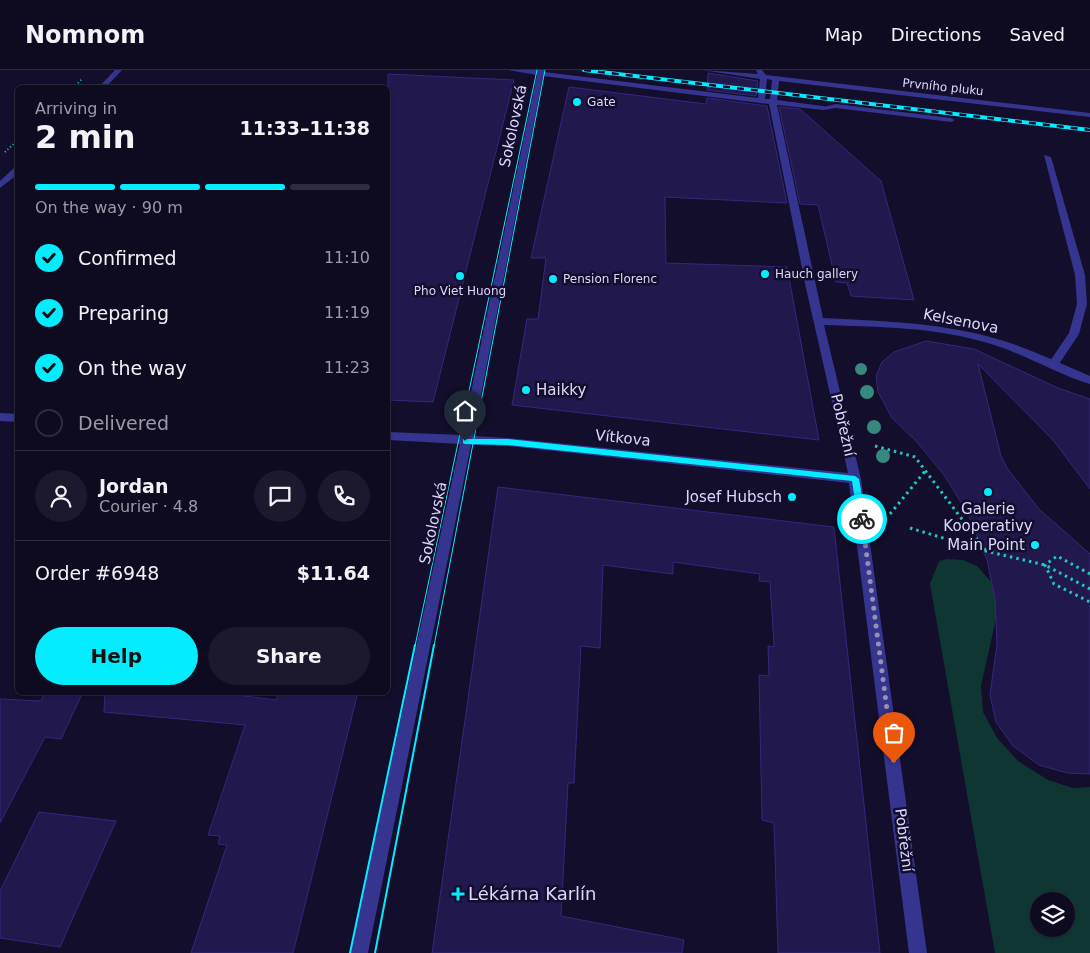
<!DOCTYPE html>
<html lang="en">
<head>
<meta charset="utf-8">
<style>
  body { margin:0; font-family:"DejaVu Sans",sans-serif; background:#1c182d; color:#f1f3f6; height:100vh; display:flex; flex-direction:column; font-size:19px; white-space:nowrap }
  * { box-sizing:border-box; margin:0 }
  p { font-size:16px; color:#9b9aa5 }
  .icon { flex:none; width:28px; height:28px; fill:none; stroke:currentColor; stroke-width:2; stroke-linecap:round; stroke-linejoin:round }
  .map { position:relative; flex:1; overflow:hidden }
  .side { position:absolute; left:15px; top:15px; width:375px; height:610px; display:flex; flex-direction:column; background:#0e0a20; border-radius:8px; box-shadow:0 1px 4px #0004,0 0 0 1px #2e2b3e }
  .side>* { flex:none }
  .fabs { position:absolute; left:1030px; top:822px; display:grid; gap:10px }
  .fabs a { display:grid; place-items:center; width:45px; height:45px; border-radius:50%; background:#0e0a20; box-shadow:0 1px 4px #0004,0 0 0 1px #2e2b3e; font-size:25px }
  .pin { position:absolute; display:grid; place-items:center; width:42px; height:42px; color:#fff; margin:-51px -21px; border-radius:50% 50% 50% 0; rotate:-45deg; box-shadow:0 0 5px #0007 }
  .pin .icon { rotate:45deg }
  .courier { position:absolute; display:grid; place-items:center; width:50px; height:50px; margin:-25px; border:4px solid #04ecff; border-radius:50%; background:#fff; color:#222; box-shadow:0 1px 6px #0007 }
  .headline em { font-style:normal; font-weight:600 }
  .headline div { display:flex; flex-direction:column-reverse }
  .headline { display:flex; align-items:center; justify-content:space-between; height:85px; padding:0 20px }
  h1 { font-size:32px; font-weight:600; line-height:38px }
  .bar { display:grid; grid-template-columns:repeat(4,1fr); gap:8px 5px; align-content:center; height:60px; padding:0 20px }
  .bar i { height:6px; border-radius:4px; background:#2e2b3e }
  .bar .active { background:#04ecff }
  .bar p { grid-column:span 4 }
  .line { display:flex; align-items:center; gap:12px; padding:0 20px; border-top:1px solid #2e2b3e }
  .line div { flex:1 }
  .round { display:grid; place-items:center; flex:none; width:52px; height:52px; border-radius:26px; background:#1c182d }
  ol { padding:0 20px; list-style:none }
  li { display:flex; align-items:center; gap:15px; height:55px }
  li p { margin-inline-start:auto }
  li .icon { padding:5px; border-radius:50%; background:#04ecff; color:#111; stroke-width:4 }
  li:last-child { color:#9b9aa5 }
  li i { width:28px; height:28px; border:2px solid #2e2b3e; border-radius:50% }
  .button { display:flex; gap:10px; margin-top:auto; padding:10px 20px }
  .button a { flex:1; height:58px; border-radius:30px; background:#04ecff; color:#111; font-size:20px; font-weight:600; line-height:58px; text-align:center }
  .button a+a { background:#1c182d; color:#f1f3f6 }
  header { display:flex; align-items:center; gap:30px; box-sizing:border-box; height:70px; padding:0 25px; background:#0e0a20; border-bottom:1px solid #2e2b3e }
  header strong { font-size:24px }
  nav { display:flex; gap:28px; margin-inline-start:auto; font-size:18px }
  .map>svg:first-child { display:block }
  .green { fill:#103634; fill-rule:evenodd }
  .building { fill:#21184e; stroke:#36277d }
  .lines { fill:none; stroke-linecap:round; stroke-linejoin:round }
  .path-far1 { stroke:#22c9bb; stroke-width:2; stroke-dasharray:1 2.5; stroke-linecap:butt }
  .path { stroke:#22c9bb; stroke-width:3; stroke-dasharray:2.5 4; stroke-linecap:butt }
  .service { fill:#35348f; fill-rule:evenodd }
  .minor { fill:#35348f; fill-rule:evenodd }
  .tram-far1 { stroke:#04ecff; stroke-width:1 }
  .tram { stroke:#04ecff; stroke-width:2 }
  .rail-casing { stroke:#04ecff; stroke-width:4 }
  .rail { stroke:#120e2b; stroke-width:2.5; stroke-dasharray:7; stroke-linecap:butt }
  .tree { fill:#37897f }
  .route { fill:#04ecff }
  .done { stroke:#9591b5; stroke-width:5; stroke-dasharray:0 9 }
  .poi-dot { fill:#04ecff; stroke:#120e2b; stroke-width:2 }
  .labels { text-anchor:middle; stroke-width:5; stroke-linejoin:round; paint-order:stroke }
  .far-street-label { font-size:12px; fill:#dcd8ff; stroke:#120e2b }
  .far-poi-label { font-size:12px; fill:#dcd8ff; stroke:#120e2b; text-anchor:start }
  .street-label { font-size:15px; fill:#dcd8ff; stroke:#120e2b }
  .poi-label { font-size:15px; fill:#dcd8ff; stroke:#120e2b; text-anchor:end }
  .near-poi-label { font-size:18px; fill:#dcd8ff; stroke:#120e2b; text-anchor:start }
</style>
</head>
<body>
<header>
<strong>Nomnom</strong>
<nav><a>Map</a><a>Directions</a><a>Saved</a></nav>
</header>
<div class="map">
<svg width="1090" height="883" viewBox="0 0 1090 883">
  <rect width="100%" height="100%" fill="#120e2b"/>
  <path class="green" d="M 947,489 L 963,490 L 977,496 L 993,514 L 999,535 L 981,616 L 983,642 L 997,668 L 1018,691 L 1048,710 L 1073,718 L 1090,717 L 1090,883 L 995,883 L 930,514 L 939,491 ZM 1039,831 L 1066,831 L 1066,859 L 1039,859 Z"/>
  <path class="building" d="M 708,3 L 758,11 L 756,26 L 707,20 Z
    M 388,4 L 514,10 L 433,332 L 388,330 Z
    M 569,17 L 706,34 L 707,28 L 767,36 L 787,133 L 665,127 L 666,193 L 787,197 L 819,370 L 512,335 L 527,249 L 538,249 L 546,188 L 531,188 Z
    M 779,37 L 800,39 L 881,111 L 914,230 L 851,226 L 847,213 L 836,212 L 818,135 L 800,134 Z
    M 926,271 L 974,279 L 1058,318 L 1090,329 L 1090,419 L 1053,370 L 978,294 L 1001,386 L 1007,398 L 1039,439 L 1090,484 L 1090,704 L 1067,703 L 1039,695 L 1013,676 L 996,652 L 990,625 L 997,574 L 995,528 L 987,490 L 967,442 L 944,405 L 917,372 L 892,348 L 878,322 L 876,306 L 882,292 L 894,282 Z
    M 498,417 L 834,457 L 880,883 L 778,883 L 774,753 L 762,750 L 759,605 L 769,606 L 768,576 L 774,577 L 770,512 L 759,511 L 760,504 L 673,492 L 673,504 L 603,495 L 600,578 L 581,576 L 574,713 L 568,713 L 561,846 L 684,870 L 682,883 L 432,883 Z
    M 45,622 L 83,622 L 61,669 L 45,667 L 0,753 L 0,629 L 41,631 Z
    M 105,622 L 213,622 L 276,630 L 279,622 L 358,622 L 293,883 L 191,883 L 227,775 L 218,774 L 220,766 L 208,765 L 245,655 L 104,642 Z
    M 39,742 L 116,751 L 60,877 L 0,868 L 0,821 Z"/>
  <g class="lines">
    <path class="path-far1" d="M 73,18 L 82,9
      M 5,82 L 18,70"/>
    <path class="path" d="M 875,376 L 915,387 L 986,481
      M 890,444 L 926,400
      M 910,458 L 986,481 L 1045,495 L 1090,519
      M 1090,504 L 1057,486 L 1045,495 L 1054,514 L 1090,532"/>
    <path class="service" d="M 836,34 L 951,48 L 955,50 L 951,52 L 836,38 L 823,40 L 819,38 Z
      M 1044,85 L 1051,87 L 1085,205 L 1087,234 L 1079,264 L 1057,297 L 1053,298 L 1048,294 L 1069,263 L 1077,234 L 1075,205 Z"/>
    <path class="minor" d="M 115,0 L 122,0 L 105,18 L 98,18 Z
      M 508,0 L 544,0 L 544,2 L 758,28 L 760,9 L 702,0 L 758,4 L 756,0 L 762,0 L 766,5 L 1090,43 L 1090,47 L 779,11 L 777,30 L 823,36 L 827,38 L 823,40 L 777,35 L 823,248 C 879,251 935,252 990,267 C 1025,276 1057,292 1090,306 L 1090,314 C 1056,304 1025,284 991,274 C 937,257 880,257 824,255 L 861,409 L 927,883 L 909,883 L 849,413 L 507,376 L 471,375 L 368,883 L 350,883 L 460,374 L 388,370 L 388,362 L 462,365 L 537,5 ZM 543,6 L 769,34 L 806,218 L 848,403 L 507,368 L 473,366 ZM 767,9 L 772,10 L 770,29 L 765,29 Z
      M 15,97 L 18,97 L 18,104 L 0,118 L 0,111 Z
      M 0,343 L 18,344 L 18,352 L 0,351 Z"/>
    <path class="tram-far1" d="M 415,576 L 537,0
      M 434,576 L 545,0"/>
    <path class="tram" d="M 350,883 L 415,575
      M 375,883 L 434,575"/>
    <g class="rail-casing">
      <path id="rail" d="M 584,0 L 1090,60"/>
    </g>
    <use href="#rail" class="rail"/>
  </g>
  <g class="tree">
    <circle cx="861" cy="299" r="6"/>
    <circle cx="867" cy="322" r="7"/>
    <circle cx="874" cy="357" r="7"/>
    <circle cx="883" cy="386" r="7"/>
  </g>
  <path class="route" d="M 463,369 L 507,369 L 855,406 L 859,409 L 866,449 L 862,452 L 858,449 L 852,411 L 507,375 L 465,374 L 463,373 Z"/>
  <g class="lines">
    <path class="done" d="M 862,449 L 894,693"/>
  </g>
  <g class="poi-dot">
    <circle cx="577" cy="32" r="5"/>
    <circle cx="765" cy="204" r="5"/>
    <circle cx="460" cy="206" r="5"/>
    <circle cx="553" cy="209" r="5"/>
    <circle cx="526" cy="320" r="5"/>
    <circle cx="988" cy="422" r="5"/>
    <circle cx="792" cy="427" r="5"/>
    <circle cx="1035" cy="475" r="5"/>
    <path d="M455.5 816.5h5v5h5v5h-5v5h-5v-5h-5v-5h5z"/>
  </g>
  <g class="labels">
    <g class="far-street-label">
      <text transform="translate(943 17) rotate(6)" y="4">Prvního pluku</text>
    </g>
    <g class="far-poi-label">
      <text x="587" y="36">Gate</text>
      <text x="775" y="208">Hauch gallery</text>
      <text x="563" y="213">Pension Florenc</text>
      <text x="460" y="225" text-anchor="middle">Pho Viet Huong</text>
    </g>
    <g class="street-label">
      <text transform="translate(513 56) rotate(-78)" y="5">Sokolovská</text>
      <text transform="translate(961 251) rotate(11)" y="5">Kelsenova</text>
      <text transform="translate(843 355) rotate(77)" y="5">Pobřežní</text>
      <text transform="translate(623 368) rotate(6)" y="5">Vítkova</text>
      <text transform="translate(433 453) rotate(-78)" y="5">Sokolovská</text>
      <text transform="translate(904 770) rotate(83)" y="5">Pobřežní</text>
    </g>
    <g class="poi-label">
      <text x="536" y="325" text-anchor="start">Haikky</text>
      <text x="782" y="432">Josef Hubsch</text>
      <text x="988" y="444" text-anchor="middle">Galerie<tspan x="988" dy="17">Kooperativy</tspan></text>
      <text x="1025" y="480">Main Point</text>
    </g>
    <g class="near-poi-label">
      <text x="468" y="830">Lékárna Karlín</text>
    </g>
  </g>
</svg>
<div class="fabs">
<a><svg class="icon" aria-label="layers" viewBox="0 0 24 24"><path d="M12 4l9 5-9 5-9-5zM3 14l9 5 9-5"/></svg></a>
</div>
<div class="pin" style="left:894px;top:693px;background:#ea580c"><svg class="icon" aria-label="bag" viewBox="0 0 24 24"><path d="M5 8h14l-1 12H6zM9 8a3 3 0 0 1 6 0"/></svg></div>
<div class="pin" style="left:465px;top:371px;background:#1f2937"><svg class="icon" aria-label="home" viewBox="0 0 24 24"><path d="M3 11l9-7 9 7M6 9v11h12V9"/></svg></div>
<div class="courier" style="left:862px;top:449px"><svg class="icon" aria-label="bike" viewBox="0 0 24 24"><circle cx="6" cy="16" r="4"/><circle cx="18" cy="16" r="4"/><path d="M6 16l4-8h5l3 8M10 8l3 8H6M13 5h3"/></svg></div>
<section class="side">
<div class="headline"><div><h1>2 min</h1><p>Arriving in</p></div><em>11:33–11:38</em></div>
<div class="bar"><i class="active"></i><i class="active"></i><i class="active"></i><i></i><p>On the way · 90 m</p></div>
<ol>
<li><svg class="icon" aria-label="check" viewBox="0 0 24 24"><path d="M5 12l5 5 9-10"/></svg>Confirmed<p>11:10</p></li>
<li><svg class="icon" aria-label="check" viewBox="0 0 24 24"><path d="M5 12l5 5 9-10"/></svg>Preparing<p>11:19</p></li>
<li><svg class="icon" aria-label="check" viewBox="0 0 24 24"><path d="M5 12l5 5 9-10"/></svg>On the way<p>11:23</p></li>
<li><i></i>Delivered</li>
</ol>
<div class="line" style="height:90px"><a class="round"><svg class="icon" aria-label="person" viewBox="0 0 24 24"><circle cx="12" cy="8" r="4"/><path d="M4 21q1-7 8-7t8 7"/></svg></a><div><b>Jordan</b><p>Courier · 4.8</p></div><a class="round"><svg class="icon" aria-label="chat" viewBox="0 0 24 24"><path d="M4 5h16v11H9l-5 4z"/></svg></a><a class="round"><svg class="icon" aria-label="phone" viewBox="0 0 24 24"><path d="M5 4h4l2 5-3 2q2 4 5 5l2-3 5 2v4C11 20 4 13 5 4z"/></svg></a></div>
<div class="line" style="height:65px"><div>Order #6948</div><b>$11.64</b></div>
<div class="button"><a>Help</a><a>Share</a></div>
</section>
</div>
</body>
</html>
